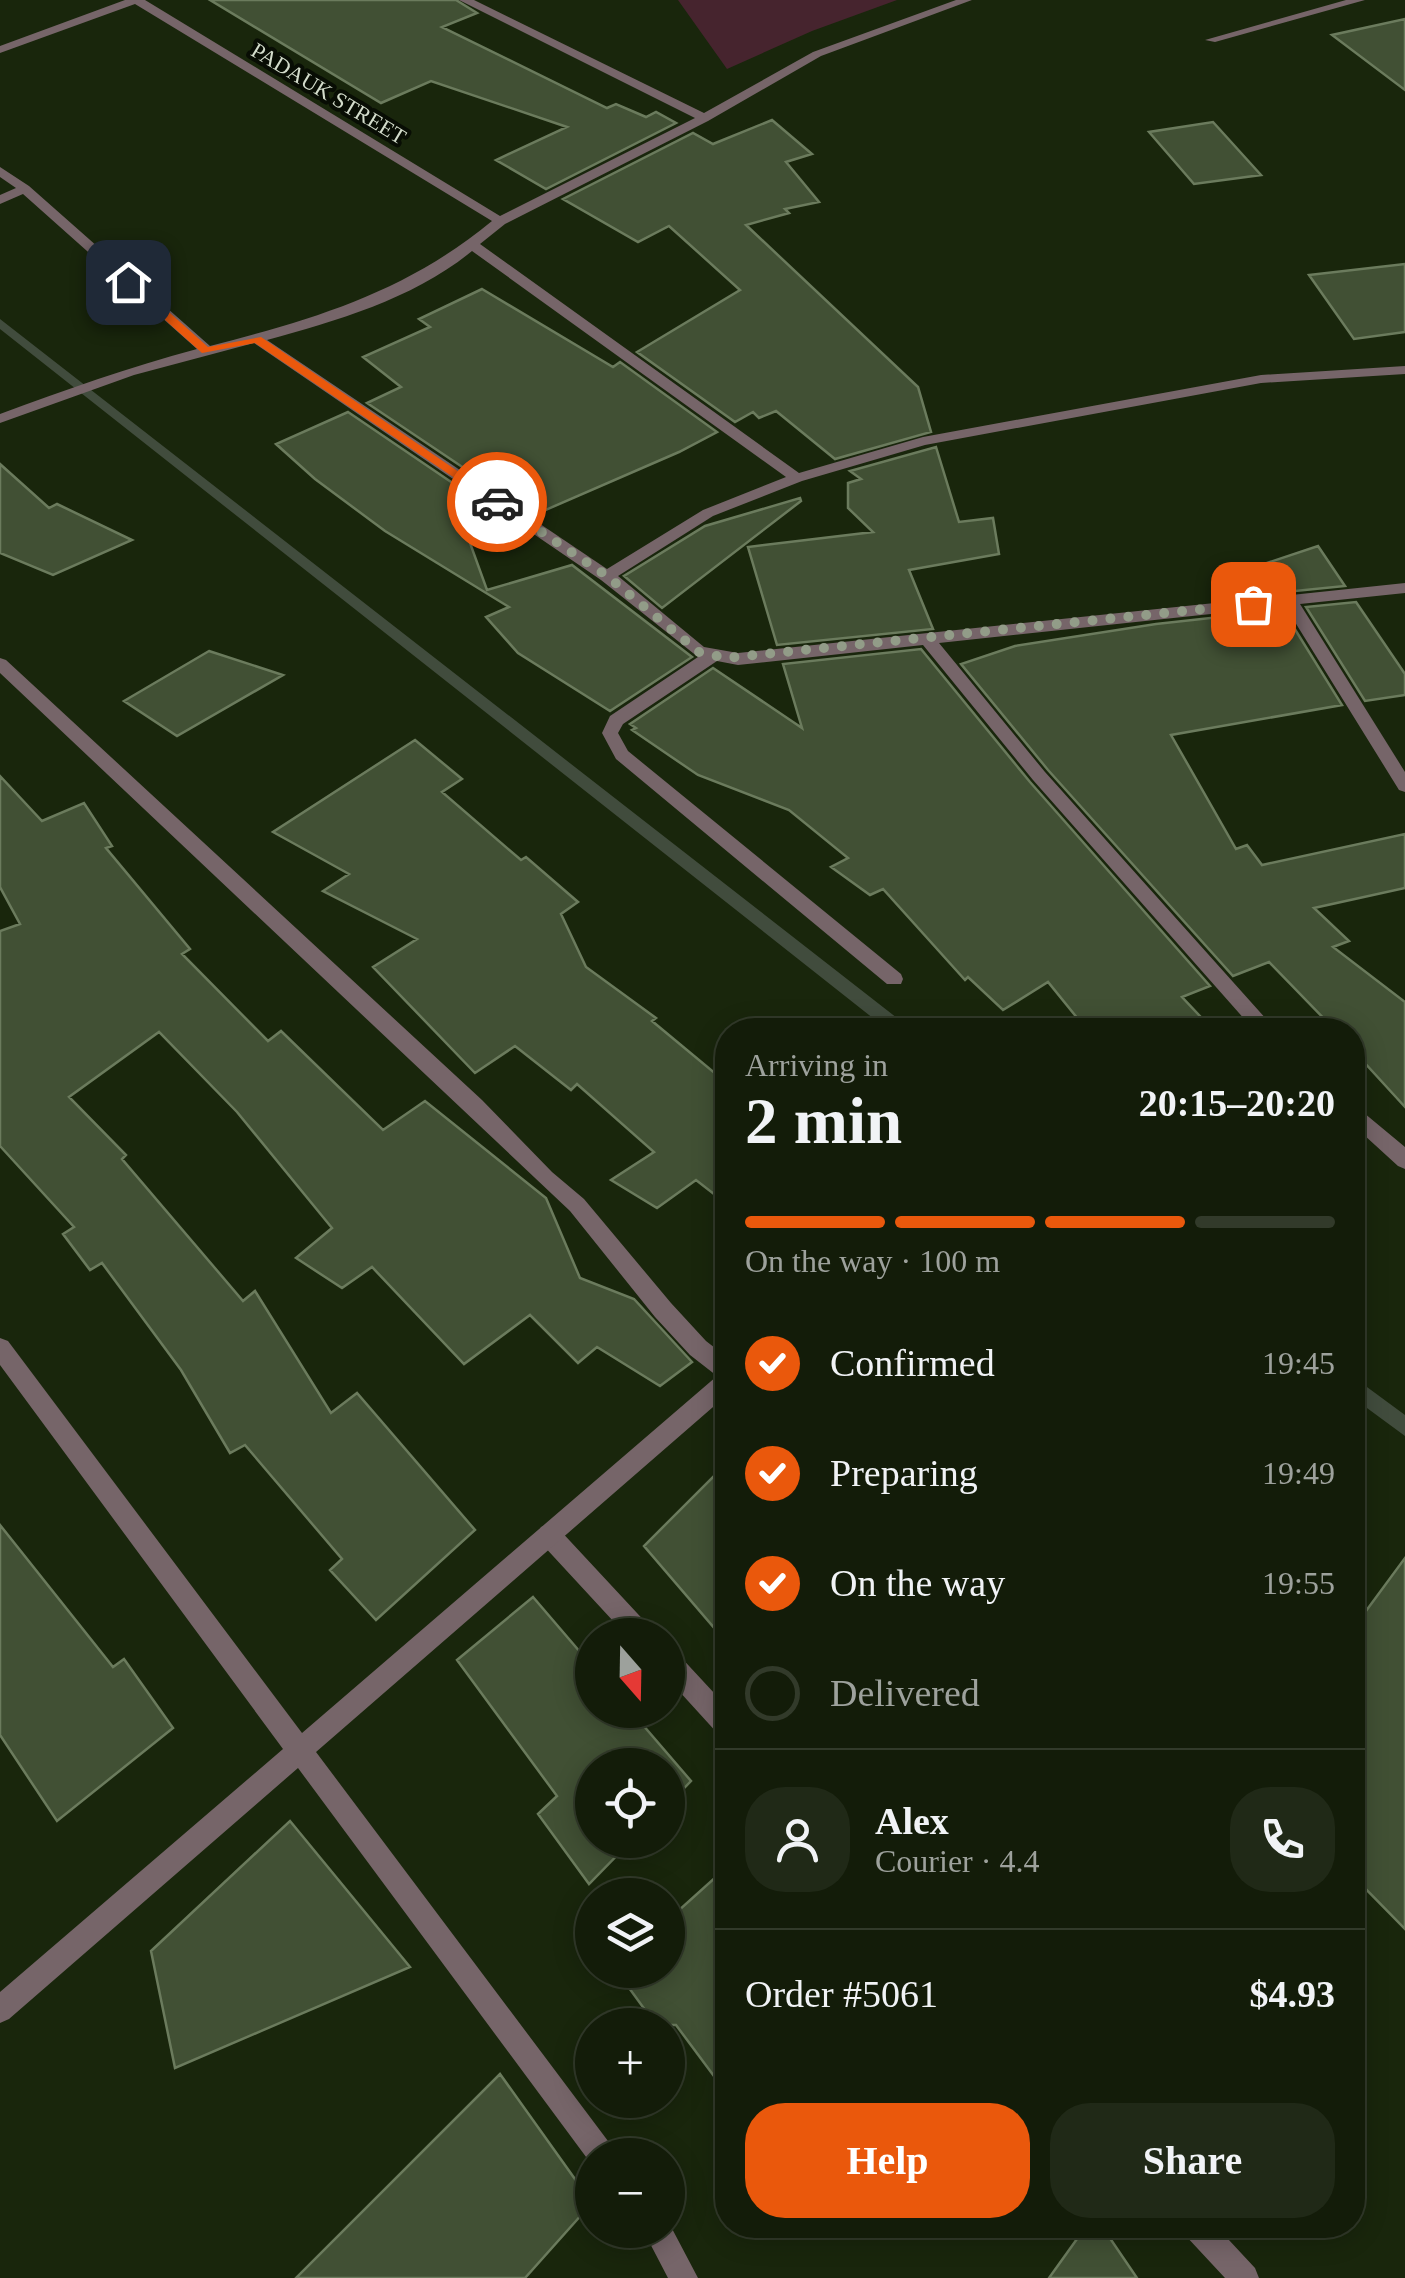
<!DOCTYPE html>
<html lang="en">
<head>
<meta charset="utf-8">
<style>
  body { margin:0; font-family:"Times New Roman",serif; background:#202917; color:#f1f3f6; height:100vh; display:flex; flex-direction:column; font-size:38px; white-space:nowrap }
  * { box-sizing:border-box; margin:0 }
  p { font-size:32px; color:#9da19c }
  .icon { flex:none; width:55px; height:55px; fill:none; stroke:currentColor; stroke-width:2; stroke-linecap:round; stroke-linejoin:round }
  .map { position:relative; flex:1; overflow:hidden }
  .panel { position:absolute; left:715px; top:1018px; width:650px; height:1220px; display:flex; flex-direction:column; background:#131c09; border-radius:40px; box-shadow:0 5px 25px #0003,0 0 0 2px #323a2a }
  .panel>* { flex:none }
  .needle { width:65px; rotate:160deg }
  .tools { position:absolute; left:575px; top:1618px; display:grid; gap:20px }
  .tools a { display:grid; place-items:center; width:110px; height:110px; border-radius:50%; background:#131c09; box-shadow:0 5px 25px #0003,0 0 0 2px #323a2a; font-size:50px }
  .pin { position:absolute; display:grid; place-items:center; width:85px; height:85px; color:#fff; margin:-42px; border-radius:20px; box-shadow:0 5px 15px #0006 }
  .courier { position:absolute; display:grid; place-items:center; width:100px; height:100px; margin:-50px; border:8px solid #ea580c; border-radius:50%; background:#fff; color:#222; box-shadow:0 2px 12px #0007 }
  .headline em { font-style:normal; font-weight:600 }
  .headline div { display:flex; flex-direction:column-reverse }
  .headline { display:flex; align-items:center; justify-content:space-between; height:170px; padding:0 30px }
  h1 { font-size:65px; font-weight:600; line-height:75px }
  .bar { display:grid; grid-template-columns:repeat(4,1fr); gap:15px 10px; align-content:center; height:120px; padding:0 30px }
  .bar i { height:12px; border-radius:8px; background:#323a2a }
  .bar .active { background:#ea580c }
  .bar p { grid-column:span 4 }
  .line { display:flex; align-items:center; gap:25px; padding:0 30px; border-top:2px solid #323a2a }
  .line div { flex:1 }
  .round { display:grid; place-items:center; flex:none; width:105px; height:105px; border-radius:40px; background:#202917 }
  ol { padding:0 30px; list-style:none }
  li { display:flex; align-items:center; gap:30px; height:110px }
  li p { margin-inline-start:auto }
  li .icon { padding:10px; border-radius:50%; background:#ea580c; color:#fff; stroke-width:4 }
  li:last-child { color:#9da19c }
  li i { width:55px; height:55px; border:5px solid #323a2a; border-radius:50% }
  .button { display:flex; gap:20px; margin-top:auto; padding:20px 30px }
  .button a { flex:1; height:115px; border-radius:40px; background:#ea580c; color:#fff; font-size:40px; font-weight:600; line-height:115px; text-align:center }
  .button a+a { background:#202917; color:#f1f3f6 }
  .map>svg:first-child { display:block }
  .green { fill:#46242e }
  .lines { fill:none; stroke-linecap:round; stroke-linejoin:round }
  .stream { fill:#414c3d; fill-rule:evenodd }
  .building { fill:#415034; stroke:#6b7b5d; stroke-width:2.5 }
  .service { fill:#766569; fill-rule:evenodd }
  .minor { fill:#766569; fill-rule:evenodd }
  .route { fill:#ea580c }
  .done { stroke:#929c88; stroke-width:10; stroke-dasharray:0 18 }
  .labels { text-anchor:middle; stroke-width:8; stroke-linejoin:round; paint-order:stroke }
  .far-street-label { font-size:22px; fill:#d3dccb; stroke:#080d04 }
</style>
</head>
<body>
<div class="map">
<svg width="1405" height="2278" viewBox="0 0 1405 2278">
  <rect width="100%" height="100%" fill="#19260c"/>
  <path class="green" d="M 678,0 L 897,0 L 812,31 L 727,69 Z"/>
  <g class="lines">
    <path class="stream" d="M 0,319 L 906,1025 L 908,1030 L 888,1030 L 0,329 Z
      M 1352,1376 L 1405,1415 L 1405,1436 L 1352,1397 Z"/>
  </g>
  <path class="building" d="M 210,0 L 456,0 L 477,13 L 442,27 L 607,108 L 616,104 L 646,117 L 656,112 L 676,123 L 546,189 L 496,160 L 567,127 L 431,81 L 381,103 Z
    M 1405,19 L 1405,90 L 1332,35 Z
    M 772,120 L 812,154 L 786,162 L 819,202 L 785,209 L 789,213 L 746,225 L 918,387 L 931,432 L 835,459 L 776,411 L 759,418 L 753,412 L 735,422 L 637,352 L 740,290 L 669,226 L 638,242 L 563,199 L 693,133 L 713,144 Z
    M 1213,122 L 1261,175 L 1194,184 L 1149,132 Z
    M 1405,264 L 1405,332 L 1354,339 L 1309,275 Z
    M 482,289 L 613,367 L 620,362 L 717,432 L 679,452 L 534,515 L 367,403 L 401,387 L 363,357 L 430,327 L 419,319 Z
    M 348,412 L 513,524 L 470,543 L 487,590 L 572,565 L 692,657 L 610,711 L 518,653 L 486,617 L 509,607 L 385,531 L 315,479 L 276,444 Z
    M 936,447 L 959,522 L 993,518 L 999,554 L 909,570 L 933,629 L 777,645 L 748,547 L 873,532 L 848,508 L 848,483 L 861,479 L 850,471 Z
    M 0,464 L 49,508 L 57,504 L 132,540 L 53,575 L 0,553 Z
    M 800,498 L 801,501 L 662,608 L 624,576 L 705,526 Z
    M 1318,546 L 1345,586 L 1256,595 L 1243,571 Z
    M 1356,602 L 1405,674 L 1405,695 L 1365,701 L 1306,607 Z
    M 1283,610 L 1342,705 L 1171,735 L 1236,849 L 1247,845 L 1262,865 L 1405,834 L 1405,888 L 1314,908 L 1349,941 L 1333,947 L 1405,1002 L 1405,1107 L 1352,1049 L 1352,1030 L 1335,1030 L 1269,962 L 1233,976 L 1048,770 L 961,664 L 1015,646 L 1156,624 Z
    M 921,649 L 1030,782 L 1210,986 L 1182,997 L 1213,1030 L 1087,1030 L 1048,982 L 1003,1010 L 968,977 L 965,980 L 883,889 L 870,895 L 831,867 L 848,858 L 789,810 L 698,775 L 632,730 L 636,728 L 630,724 L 713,668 L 802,728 L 783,664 Z
    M 209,651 L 283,675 L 177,736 L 124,701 Z
    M 415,740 L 462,779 L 442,792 L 521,860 L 526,857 L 578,902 L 561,914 L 586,967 L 656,1018 L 652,1021 L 728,1084 L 728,1205 L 696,1180 L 657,1208 L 611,1180 L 654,1152 L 577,1084 L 571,1090 L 515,1046 L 475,1073 L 373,967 L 417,939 L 323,891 L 349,874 L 273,832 Z
    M 0,776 L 42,821 L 84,803 L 112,846 L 106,848 L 190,949 L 182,954 L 268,1041 L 281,1031 L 383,1130 L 425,1101 L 546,1198 L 580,1278 L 634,1299 L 692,1362 L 660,1386 L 597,1347 L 578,1363 L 530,1315 L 464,1364 L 372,1267 L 342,1288 L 296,1258 L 332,1228 L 237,1112 L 159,1032 L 69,1097 L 126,1155 L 122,1159 L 243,1301 L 255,1291 L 331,1413 L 357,1393 L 475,1530 L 376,1620 L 330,1570 L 342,1559 L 245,1445 L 230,1453 L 181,1370 L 102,1263 L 90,1270 L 63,1234 L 74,1227 L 0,1146 L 0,931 L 20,924 L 0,887 Z
    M 728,1462 L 728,1644 L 644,1546 Z
    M 0,1525 L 113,1667 L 124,1659 L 173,1728 L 57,1821 L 0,1735 Z
    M 1405,1558 L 1405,1929 L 1352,1875 L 1352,1630 Z
    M 533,1597 L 592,1666 L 592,1710 L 630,1710 L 691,1781 L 668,1805 L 668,1765 L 592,1765 L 592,1840 L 632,1840 L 589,1884 L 538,1814 L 557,1796 L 457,1660 Z
    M 290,1821 L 410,1967 L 175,2068 L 151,1951 Z
    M 728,1866 L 728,2095 L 676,2025 L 656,2025 L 616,1970 L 668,1970 L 668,1920 Z
    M 500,2074 L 592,2203 L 525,2278 L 296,2278 Z
    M 1087,2225 L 1101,2225 L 1137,2278 L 1049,2278 Z"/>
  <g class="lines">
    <path class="service" d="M 549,1524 L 557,1527 L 650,1627 L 654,1635 L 626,1635 L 541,1543 L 537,1535 L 541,1527 Z
      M 668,1650 L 677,1653 L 728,1708 L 728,1738 L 719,1735 L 668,1679 Z
      M 1181,2225 L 1215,2225 L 1255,2268 L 1259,2278 L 1225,2278 L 1185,2235 Z"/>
    <path class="minor" d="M 125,0 L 145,0 L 500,216 L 695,118 L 459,0 L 474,0 L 704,113 L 813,52 L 956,0 L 972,0 L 821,56 L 708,121 L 505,224 L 480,244 L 799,473 L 923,437 L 1261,375 L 1405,366 L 1405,374 L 1261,383 L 925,445 L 802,481 L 713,516 L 618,576 L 704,647 L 738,653 L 1405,583 L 1405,593 L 1300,604 L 1405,772 L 1405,792 L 1399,790 L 1285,606 L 939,643 L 1045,772 L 1276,1030 L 1254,1030 L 1033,780 L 923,645 L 738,665 L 717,661 L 623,724 L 618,733 L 628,751 L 901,974 L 903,979 L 901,984 L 887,984 L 616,759 L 602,733 L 610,716 L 698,657 L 601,580 L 254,343 L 134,375 L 0,423 L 0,414 C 65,390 129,367 197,349 L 23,194 L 0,204 L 0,195 L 16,188 L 0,177 L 0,167 L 29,186 L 210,346 C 315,319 406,292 492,221 L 135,4 L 0,53 L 0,46 ZM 472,251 L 786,477 L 703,510 L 607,569 L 267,340 C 337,321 415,298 472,251 Z
      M 1346,0 L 1365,0 L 1215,42 L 1205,40 Z
      M 0,658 L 6,660 L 482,1100 L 552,1172 L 584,1199 L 671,1303 L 706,1341 L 728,1358 L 728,1394 L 316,1752 L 611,2145 L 615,2155 L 592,2155 L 592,2165 L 298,1768 L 9,2019 L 0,2023 L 0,1992 L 283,1749 L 0,1365 L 0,1338 L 8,1341 L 302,1733 L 717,1376 L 690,1355 L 655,1317 L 570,1211 L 0,673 Z
      M 1352,1103 L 1405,1147 L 1405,1169 L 1398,1166 L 1352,1124 Z
      M 668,2221 L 698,2278 L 668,2278 L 643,2230 L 668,2230 Z"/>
  </g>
  <path class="route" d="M 125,279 L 132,279 L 208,347 L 261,337 L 503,502 L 493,504 L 255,343 L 202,353 L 125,284 Z"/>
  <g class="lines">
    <path class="done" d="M 497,502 L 607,576 L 699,652 L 726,658 L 1253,604"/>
  </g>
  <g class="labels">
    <g class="far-street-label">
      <text transform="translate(329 93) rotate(31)" y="8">PADAUK STREET</text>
    </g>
  </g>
</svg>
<div class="tools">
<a><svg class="needle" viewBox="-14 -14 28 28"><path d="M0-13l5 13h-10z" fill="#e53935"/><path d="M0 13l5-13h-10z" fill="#9da19c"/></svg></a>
<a><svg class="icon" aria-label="locate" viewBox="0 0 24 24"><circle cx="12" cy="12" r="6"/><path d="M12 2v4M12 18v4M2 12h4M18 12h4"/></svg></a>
<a><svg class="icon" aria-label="layers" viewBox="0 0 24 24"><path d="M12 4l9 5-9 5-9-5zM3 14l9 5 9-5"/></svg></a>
<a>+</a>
<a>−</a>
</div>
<div class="pin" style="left:1253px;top:604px;background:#ea580c"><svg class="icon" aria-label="bag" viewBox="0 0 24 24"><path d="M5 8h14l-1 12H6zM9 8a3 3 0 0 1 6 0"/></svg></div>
<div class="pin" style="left:128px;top:282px;background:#1f2937"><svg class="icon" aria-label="home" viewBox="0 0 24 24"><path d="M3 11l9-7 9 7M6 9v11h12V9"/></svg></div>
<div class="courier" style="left:497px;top:502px"><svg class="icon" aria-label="car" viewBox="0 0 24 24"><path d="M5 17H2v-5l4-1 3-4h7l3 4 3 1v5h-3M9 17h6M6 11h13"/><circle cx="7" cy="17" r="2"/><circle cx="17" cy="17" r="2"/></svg></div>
<section class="panel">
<div class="headline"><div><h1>2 min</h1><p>Arriving in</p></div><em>20:15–20:20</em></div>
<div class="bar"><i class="active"></i><i class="active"></i><i class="active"></i><i></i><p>On the way · 100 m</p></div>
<ol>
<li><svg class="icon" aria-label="check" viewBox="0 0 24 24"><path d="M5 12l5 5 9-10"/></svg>Confirmed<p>19:45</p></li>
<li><svg class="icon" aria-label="check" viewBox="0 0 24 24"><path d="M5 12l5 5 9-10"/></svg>Preparing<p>19:49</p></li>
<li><svg class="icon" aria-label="check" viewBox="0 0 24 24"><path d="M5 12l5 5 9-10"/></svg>On the way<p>19:55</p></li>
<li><i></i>Delivered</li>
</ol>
<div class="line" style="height:180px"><a class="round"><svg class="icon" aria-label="person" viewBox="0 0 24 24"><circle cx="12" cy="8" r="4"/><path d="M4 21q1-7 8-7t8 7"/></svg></a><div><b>Alex</b><p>Courier · 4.4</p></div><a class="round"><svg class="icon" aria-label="phone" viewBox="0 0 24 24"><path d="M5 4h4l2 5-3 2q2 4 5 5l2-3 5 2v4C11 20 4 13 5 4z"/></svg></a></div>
<div class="line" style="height:130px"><div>Order #5061</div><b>$4.93</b></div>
<div class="button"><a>Help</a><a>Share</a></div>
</section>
</div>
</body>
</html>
